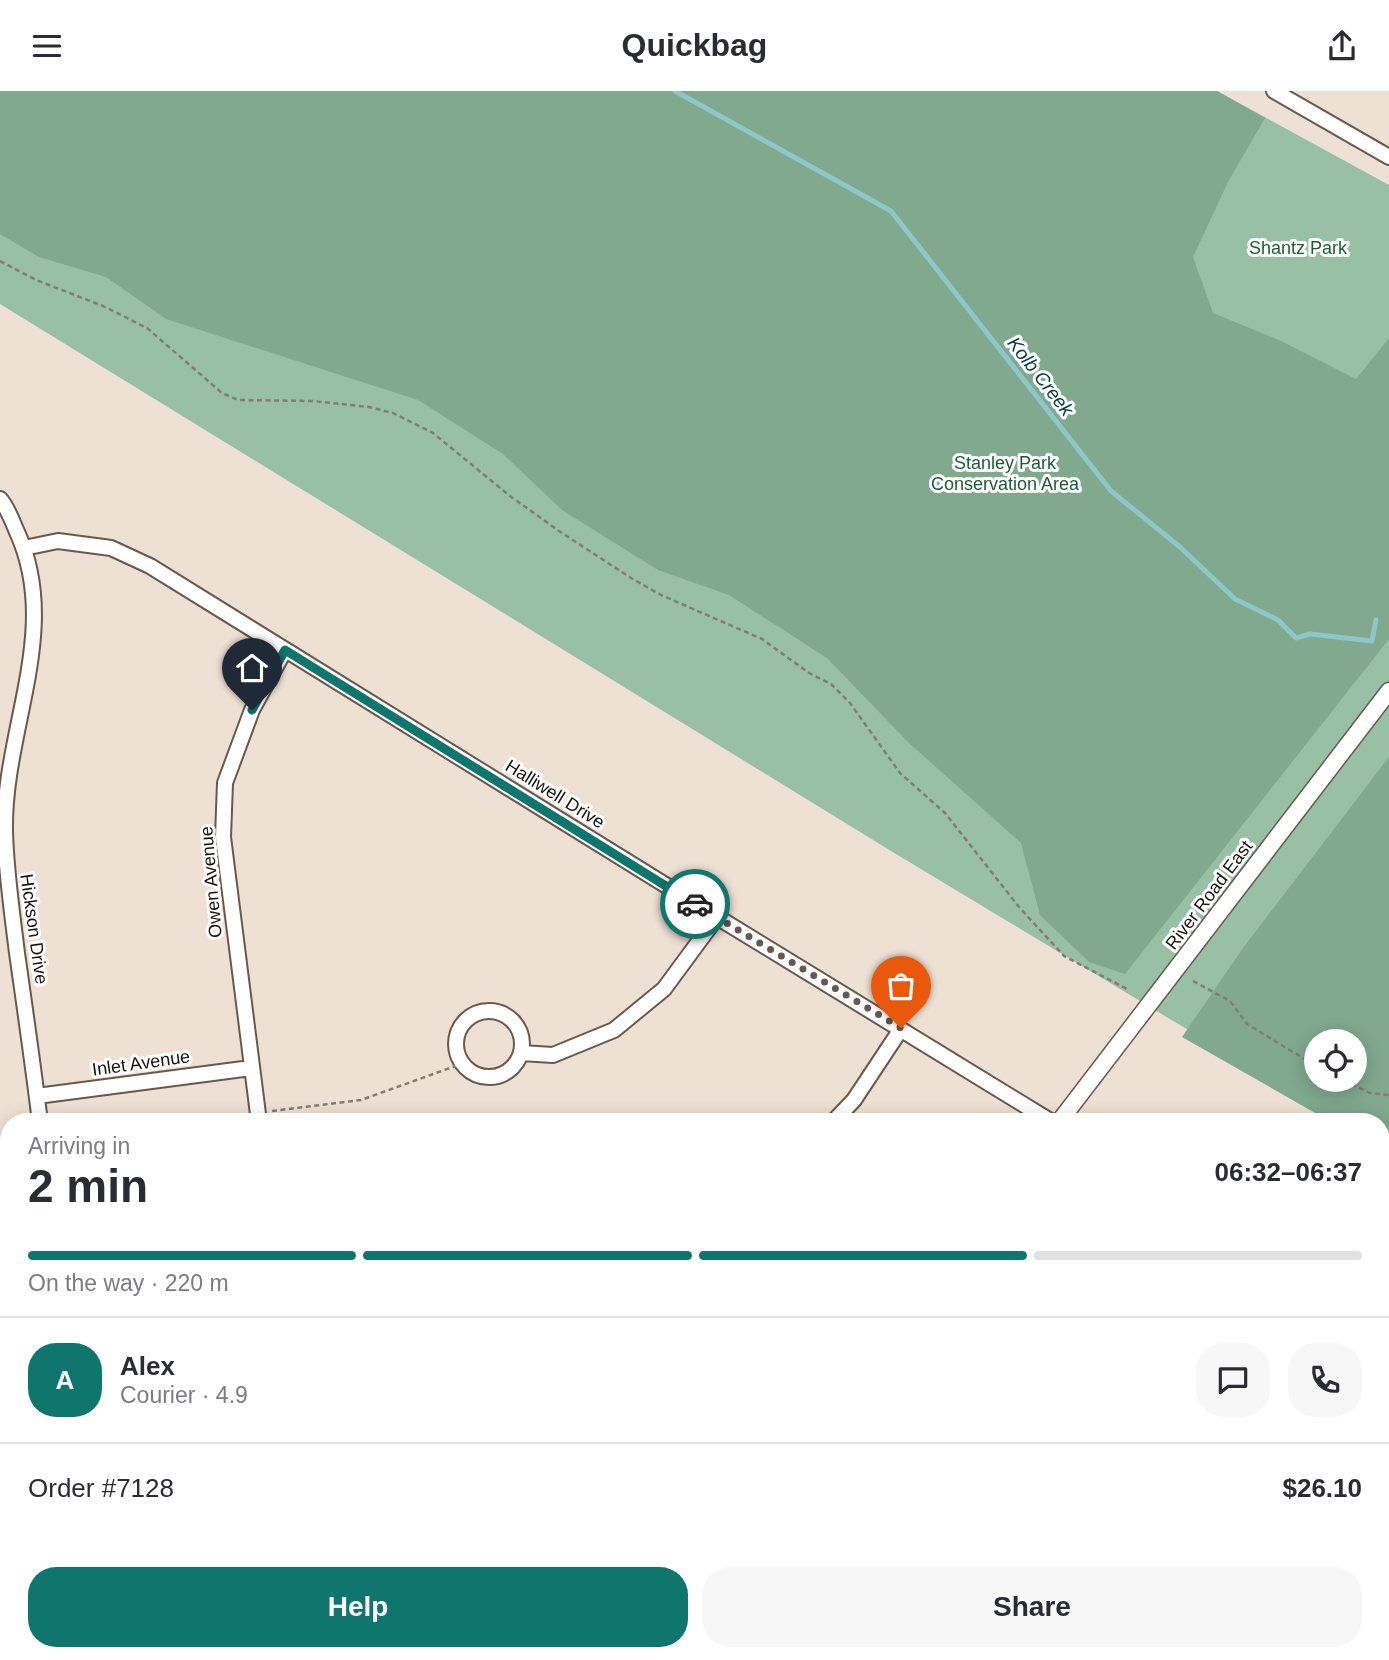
<!DOCTYPE html>
<html lang="en">
<head>
<meta charset="utf-8">
<style>
  body { margin:0; font-family:Arial,sans-serif; background:#f7f7f7; color:#2b2b33; height:100vh; display:flex; flex-direction:column; font-size:26px; white-space:nowrap }
  * { box-sizing:border-box; margin:0 }
  p { font-size:23px; color:#7c7c81 }
  .icon { flex:none; width:38px; height:38px; fill:none; stroke:currentColor; stroke-width:2; stroke-linecap:round; stroke-linejoin:round }
  .map { position:relative; flex:1; overflow:hidden }
  .details { position:absolute; left:0px; top:1022px; width:1390px; height:548px; display:flex; flex-direction:column; background:#fff; border-radius:28px 28px 0 0; box-shadow:0 4px 18px #0003 }
  .details>* { flex:none }
  .fabs { position:absolute; left:1304px; top:938px; display:grid; gap:14px }
  .fabs a { display:grid; place-items:center; width:63px; height:63px; border-radius:50%; background:#fff; box-shadow:0 4px 18px #0003; font-size:35px }
  .pin { position:absolute; display:grid; place-items:center; width:60px; height:60px; color:#fff; margin:-72px -30px; border-radius:50% 50% 50% 0; rotate:-45deg; box-shadow:0 0 7px #0007 }
  .pin .icon { rotate:45deg }
  .courier { position:absolute; display:grid; place-items:center; width:70px; height:70px; margin:-35px; border:5px solid #0f766e; border-radius:50%; background:#fff; color:#222; box-shadow:0 2px 9px #0007 }
  .head em { font-style:normal; font-weight:700 }
  .head div { display:flex; flex-direction:column-reverse }
  .head { display:flex; align-items:center; justify-content:space-between; height:119px; padding:0 28px }
  h1 { font-size:46px; font-weight:700; line-height:52px }
  .bar { display:grid; grid-template-columns:repeat(4,1fr); gap:10px 7px; align-content:center; height:84px; padding:0 28px }
  .bar i { height:9px; border-radius:5px; background:#e1e1e2 }
  .bar .active { background:#0f766e }
  .bar p { grid-column:span 4 }
  .line { display:flex; align-items:center; gap:18px; padding:0 28px; border-top:2px solid #e1e1e2 }
  .line div { flex:1 }
  .round { display:grid; place-items:center; flex:none; width:74px; height:74px; border-radius:28px; background:#f7f7f7 }
  .cta { display:flex; gap:14px; margin-top:auto; padding:14px 28px }
  .cta a { flex:1; height:80px; border-radius:28px; background:#0f766e; color:#fff; font-size:28px; font-weight:700; line-height:80px; text-align:center }
  .cta a+a { background:#f7f7f7; color:#2b2b33 }
  header { display:flex; justify-content:space-between; align-items:center; height:91px; padding:0 28px; background:#fff; font-size:32px; font-weight:700 }
  .map>svg:first-child { display:block }
  .green { fill:#98c0a5; fill-rule:evenodd }
  .forest { fill:#80a98e; fill-rule:evenodd }
  .lines { fill:none; stroke-linecap:round; stroke-linejoin:round }
  .stream { stroke:#8dc7c9; stroke-width:5 }
  .service-casing { stroke:#665a4f; stroke-width:10 }
  .minor-casing { stroke:#665a4f; stroke-width:18 }
  .tertiary-casing { stroke:#665a4f; stroke-width:19 }
  .path { stroke:#857c72; stroke-width:2.5; stroke-dasharray:5 3.5; stroke-linecap:butt }
  .service { stroke:#fff; stroke-width:7 }
  .minor { stroke:#fff; stroke-width:14 }
  .tertiary { stroke:#fff; stroke-width:16 }
  .done { stroke:#615952; stroke-width:7; stroke-dasharray:0 12.6 }
  .route { stroke:#0f766e; stroke-width:9 }
  .labels { text-anchor:middle; stroke-width:6; stroke-linejoin:round; paint-order:stroke }
  .park-label { font-size:18px; fill:#1a5d38; stroke:#fff }
  .street-label { font-size:18px; fill:#15110c; stroke:#fff }
  .water-label { font-size:19px; font-style:italic; fill:#023c3e; stroke:#fff }
</style>
</head>
<body>
<header><svg class="icon" aria-label="menu" viewBox="0 0 24 24"><path d="M4 6h16M4 12h16M4 18h16"/></svg>Quickbag<svg class="icon" aria-label="share" viewBox="0 0 24 24"><path d="M12 15V3M7 8l5-5 5 5M5 13v7h14v-7"/></svg></header>
<div class="map">
<svg width="1389" height="1569" viewBox="0 0 1389 1569">
  <rect width="100%" height="100%" fill="#eee0d3"/>
  <path class="green" d="M 0,0 L 1217,0 L 1389,94 L 1389,1059 L 1381,1031 L 1341,1031 L 891,760 L 0,213 ZM 1316,950 L 1354,950 L 1354,989 L 1316,989 Z"/>
  <path class="forest" d="M 0,0 L 1217,0 L 1265,27 L 1228,91 L 1193,166 L 1213,222 L 1279,249 L 1356,288 L 1389,247 L 1389,548 L 1125,883 L 1089,871 L 1040,824 L 1021,752 L 909,652 L 827,567 L 729,504 L 658,479 L 562,419 L 503,363 L 418,309 L 166,228 L 106,186 L 39,166 L 0,143 Z
    M 1389,666 L 1389,1063 L 1381,1059 L 1381,1031 L 1331,1031 L 1182,946 L 1243,857 ZM 1316,950 L 1354,950 L 1354,989 L 1316,989 Z"/>
  <g class="lines">
    <path class="stream" d="M 675,0 L 891,120 L 1111,400 L 1180,456 L 1235,508 L 1278,529 L 1296,547 L 1310,543 L 1372,550 L 1376,529"/>
    <g class="service-casing">
      <path id="service" d="M 0,1509 L 9,1508"/>
    </g>
    <g class="minor-casing">
      <path id="minor" d="M 1274,0 L 1389,66
        M 0,408 C 8,417 12,430 17,441 C 62,539 3,639 5,740 C 6,781 12,821 17,862 C 25,918 33,974 40,1031
        M 24,457 L 58,450 L 111,457 L 150,475 L 717,826 L 1052,1031
        M456 953a33 33 0 1 1 66 0a33 33 0 1 1-66 0Z
        M 521,962 L 553,964 L 614,939 L 664,898 L 717,826
        M 37,1005 L 251,977
        M 259,1031 L 223,746 L 225,692 L 252,619 L 285,559
        M 833,1031 L 854,1009 L 901,938
        M 0,1257 L 9,1256
        M 1381,1349 L 1389,1346
        M 270,1561 L 271,1569
        M 481,1561 L 482,1569
        M 854,1561 L 855,1569
        M 355,1569 L 428,1561"/>
    </g>
    <g class="tertiary-casing">
      <path id="tertiary" d="M 1059,1031 L 1389,600
        M 0,1435 L 9,1434
        M 1082,1561 L 1083,1569"/>
    </g>
    <path class="path" d="M 0,170 L 36,189 L 103,215 L 147,237 L 222,302 L 238,309 L 313,310 L 369,316 L 393,322 L 433,342 L 510,405 L 559,440 L 631,487 L 661,504 L 762,548 L 809,582 L 831,593 L 850,612 L 900,682 L 945,722 L 1019,816 L 1064,865 L 1127,898
      M 1193,890 L 1230,910 L 1247,933 L 1316,975
      M 1344,989 L 1370,1002 L 1389,1004
      M 272,1020 L 361,1009 L 461,973
      M 0,1110 L 9,1108"/>
    <use href="#service" class="service"/>
    <use href="#minor" class="minor"/>
    <use href="#tertiary" class="tertiary"/>
  </g>
  <g class="lines">
    <path class="done" d="M 695,813 L 901,937"/>
    <path class="route" d="M 252,619 L 285,559 L 695,813"/>
  </g>
  <g class="labels">
    <g class="park-label">
      <text x="1298" y="163">Shantz Park</text>
      <text x="1005" y="378">Stanley Park<tspan x="1005" dy="21">Conservation Area</tspan></text>
    </g>
    <g class="street-label">
      <text transform="translate(555 703) rotate(32)" y="6">Halliwell Drive</text>
      <text transform="translate(211 791) rotate(-95)" y="6">Owen Avenue</text>
      <text transform="translate(1209 804) rotate(-53)" y="6">River Road East</text>
      <text transform="translate(34 838) rotate(82)" y="6">Hickson Drive</text>
      <text transform="translate(141 972) rotate(-8)" y="6">Inlet Avenue</text>
    </g>
    <g class="water-label">
      <text transform="translate(1041 285) rotate(52)" y="7">Kolb Creek</text>
    </g>
  </g>
</svg>
<div class="fabs">
<a><svg class="icon" aria-label="locate" viewBox="0 0 24 24"><circle cx="12" cy="12" r="6"/><path d="M12 2v4M12 18v4M2 12h4M18 12h4"/></svg></a>
</div>
<div class="pin" style="left:901px;top:937px;background:#ea580c"><svg class="icon" aria-label="bag" viewBox="0 0 24 24"><path d="M5 8h14l-1 12H6zM9 8a3 3 0 0 1 6 0"/></svg></div>
<div class="pin" style="left:252px;top:619px;background:#1f2937"><svg class="icon" aria-label="home" viewBox="0 0 24 24"><path d="M3 11l9-7 9 7M6 9v11h12V9"/></svg></div>
<div class="courier" style="left:695px;top:813px"><svg class="icon" aria-label="car" viewBox="0 0 24 24"><path d="M5 17H2v-5l4-1 3-4h7l3 4 3 1v5h-3M9 17h6M6 11h13"/><circle cx="7" cy="17" r="2"/><circle cx="17" cy="17" r="2"/></svg></div>
<section class="details">
<div class="head"><div><h1>2 min</h1><p>Arriving in</p></div><em>06:32–06:37</em></div>
<div class="bar"><i class="active"></i><i class="active"></i><i class="active"></i><i></i><p>On the way · 220 m</p></div>
<div class="line" style="height:126px"><b class="round" style="background:#0f766e;color:#fff">A</b><div><b>Alex</b><p>Courier · 4.9</p></div><a class="round"><svg class="icon" aria-label="chat" viewBox="0 0 24 24"><path d="M4 5h16v11H9l-5 4z"/></svg></a><a class="round"><svg class="icon" aria-label="phone" viewBox="0 0 24 24"><path d="M5 4h4l2 5-3 2q2 4 5 5l2-3 5 2v4C11 20 4 13 5 4z"/></svg></a></div>
<div class="line" style="height:91px"><div>Order #7128</div><b>$26.10</b></div>
<div class="cta"><a>Help</a><a>Share</a></div>
</section>
</div>
</body>
</html>
